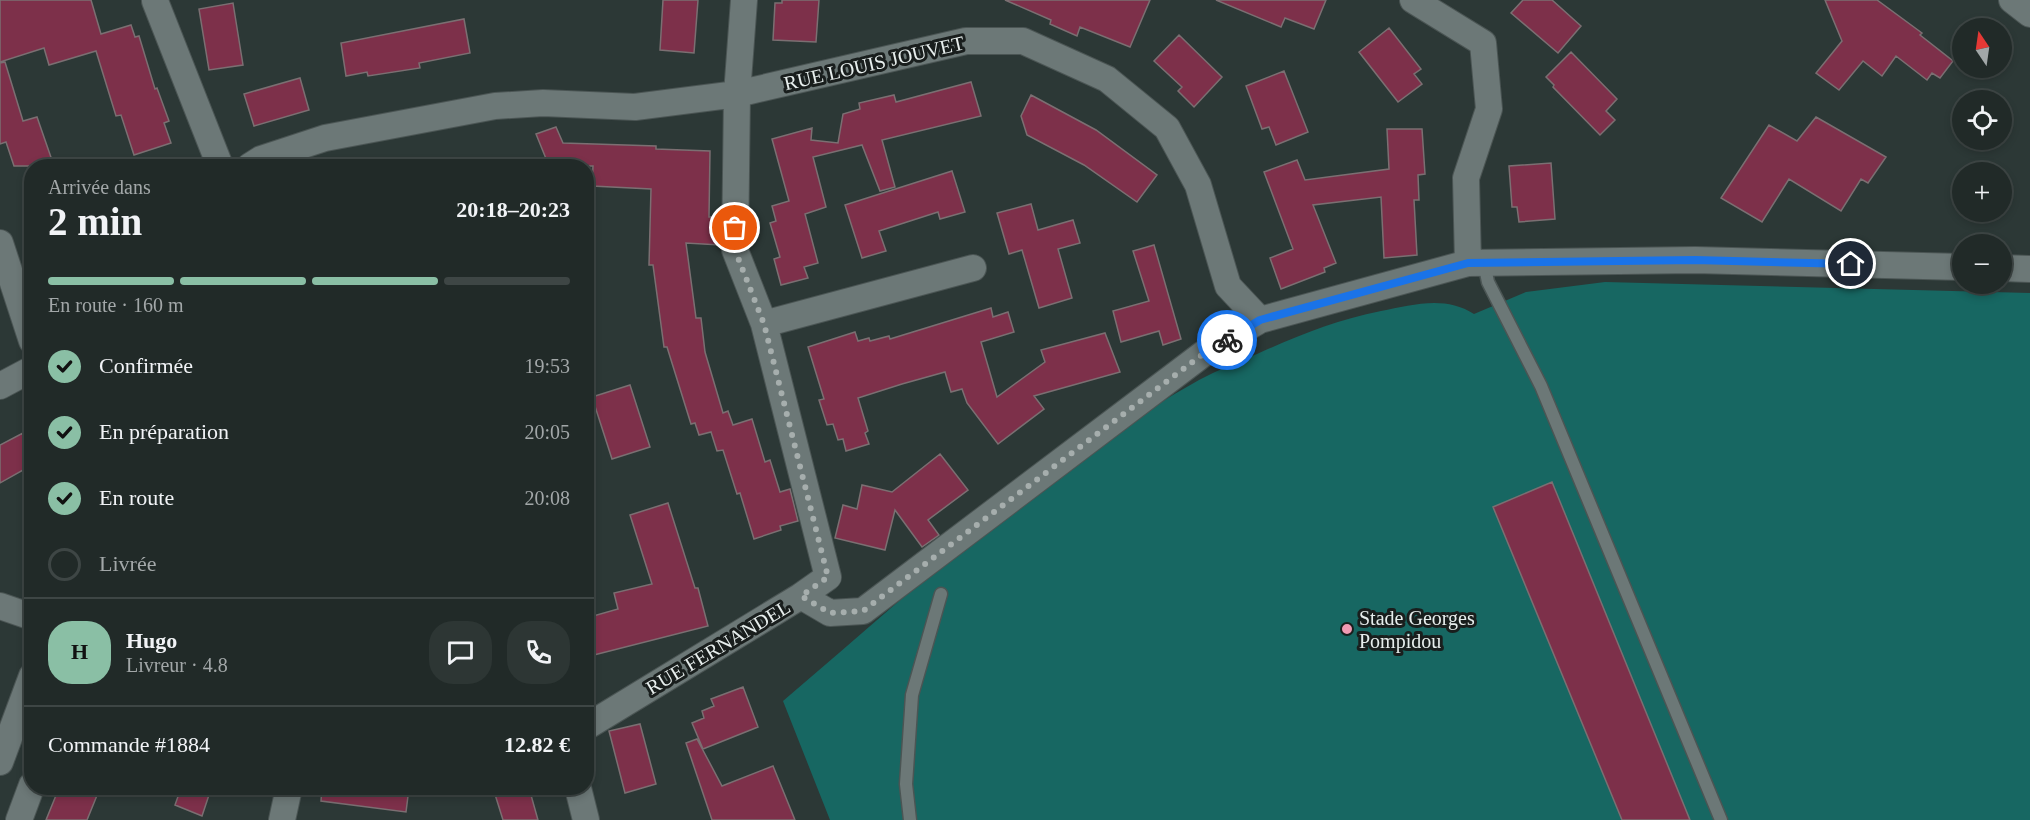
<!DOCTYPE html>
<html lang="fr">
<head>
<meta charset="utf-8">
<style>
  body { margin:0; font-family:Georgia,serif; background:#2d3634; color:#f1f3f6; height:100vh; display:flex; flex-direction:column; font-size:22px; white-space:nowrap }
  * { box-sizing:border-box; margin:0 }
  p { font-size:20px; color:#a2a7a8 }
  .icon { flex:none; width:33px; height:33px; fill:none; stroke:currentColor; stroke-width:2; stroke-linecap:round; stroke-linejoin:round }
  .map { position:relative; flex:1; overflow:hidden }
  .panel { position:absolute; left:24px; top:159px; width:570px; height:636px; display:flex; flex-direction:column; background:#212a28; border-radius:24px; box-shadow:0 3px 9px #0003,0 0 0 2px #3e4645 }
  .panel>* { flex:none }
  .needle { width:39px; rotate:347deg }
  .controls { position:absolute; left:1952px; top:18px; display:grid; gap:12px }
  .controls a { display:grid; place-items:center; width:60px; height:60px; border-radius:50%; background:#212a28; box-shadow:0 3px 9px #0003,0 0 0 2px #3e4645; font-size:30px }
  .pin { position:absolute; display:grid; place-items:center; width:51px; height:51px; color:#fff; margin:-26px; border:3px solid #fff; border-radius:50%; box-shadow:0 2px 6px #0007 }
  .courier { position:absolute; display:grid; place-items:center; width:60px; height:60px; margin:-30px; border:4px solid #1a73e8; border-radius:50%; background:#fff; color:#222; box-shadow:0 2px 8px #0007 }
  .overview em { font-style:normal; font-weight:700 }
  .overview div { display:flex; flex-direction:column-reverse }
  .overview { display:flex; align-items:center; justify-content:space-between; height:102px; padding:0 24px }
  h1 { font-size:39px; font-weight:700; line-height:45px }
  .bar { display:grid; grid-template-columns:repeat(4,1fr); gap:9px 6px; align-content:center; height:72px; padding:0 24px }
  .bar i { height:8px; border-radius:4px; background:#3e4645 }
  .bar .selected { background:#8abfa5 }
  .bar p { grid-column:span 4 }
  .line { display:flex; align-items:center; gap:15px; padding:0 24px; border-top:2px solid #3e4645 }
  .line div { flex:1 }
  .round { display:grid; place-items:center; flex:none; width:63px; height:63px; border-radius:24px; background:#2d3634 }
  ol { padding:0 24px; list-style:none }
  li { display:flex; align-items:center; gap:18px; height:66px }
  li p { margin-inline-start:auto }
  li .icon { padding:6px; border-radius:50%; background:#8abfa5; color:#111; stroke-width:4 }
  li:last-child { color:#a2a7a8 }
  li i { width:33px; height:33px; border:3px solid #3e4645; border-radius:50% }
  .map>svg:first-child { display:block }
  .green { fill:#176762 }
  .building { fill:#7d304a; stroke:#7b6f72; stroke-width:1.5 }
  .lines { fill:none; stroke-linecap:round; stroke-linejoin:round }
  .lane-casing { stroke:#4b5554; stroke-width:15 }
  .street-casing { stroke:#4b5554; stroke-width:28 }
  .lane { stroke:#6c7877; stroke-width:12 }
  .street { stroke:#6c7877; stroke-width:26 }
  .done { stroke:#a6aead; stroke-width:6; stroke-dasharray:0 10.8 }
  .route { stroke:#1a73e8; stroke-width:8 }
  .poi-dot { fill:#f19ab3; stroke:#191e1d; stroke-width:2 }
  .labels { text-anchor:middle; stroke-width:6; stroke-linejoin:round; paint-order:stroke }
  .street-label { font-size:20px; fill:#e7eeed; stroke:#191e1d }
  .poi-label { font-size:20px; fill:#e7eeed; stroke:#191e1d; text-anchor:start }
</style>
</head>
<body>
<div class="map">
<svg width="2030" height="820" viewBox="0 0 2030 820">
  <rect width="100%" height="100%" fill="#2c3836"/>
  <path class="green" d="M 1605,282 L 2030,293 L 2030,820 L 830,820 L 783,701 C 916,588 1046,466 1199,380 C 1218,370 1238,362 1257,354 C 1299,335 1336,320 1381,311 C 1412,305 1445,295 1474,314 L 1526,292 Z"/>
  <path class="building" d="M 0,0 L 91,0 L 101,34 L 131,25 L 135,37 L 139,36 L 155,89 L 157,88 L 169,121 L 164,123 L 171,143 L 134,155 L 121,115 L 116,116 L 96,51 L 49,65 L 44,48 L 0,62 Z
    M 663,0 L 698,0 L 694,53 L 660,50 Z
    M 782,0 L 819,0 L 816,42 L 773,40 L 775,3 L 782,3 Z
    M 1005,0 L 1150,0 L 1130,47 L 1080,27 L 1077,36 L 1050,24 L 1051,20 Z
    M 1216,0 L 1326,0 L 1314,29 L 1285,18 L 1281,27 Z
    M 1523,0 L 1552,0 L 1581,26 L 1558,53 L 1511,13 Z
    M 1825,0 L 1877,0 L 1922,33 L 1920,35 L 1953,61 L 1940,78 L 1932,73 L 1927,80 L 1896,56 L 1882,76 L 1863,61 L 1839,90 L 1816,73 L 1842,41 Z
    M 233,3 L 243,65 L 209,70 L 199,9 Z
    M 464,19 L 470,53 L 419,63 L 420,68 L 368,76 L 367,72 L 346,76 L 341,43 Z
    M 1389,28 L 1421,69 L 1414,74 L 1422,84 L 1398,102 L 1359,52 Z
    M 1179,35 L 1222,77 L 1194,107 L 1178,91 L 1182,87 L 1154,61 Z
    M 1571,52 L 1617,99 L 1606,111 L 1615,120 L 1600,135 L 1553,87 L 1554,85 L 1546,77 Z
    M 5,62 L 23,121 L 37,117 L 54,166 L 14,166 L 6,142 L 0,144 L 0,63 Z
    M 1284,71 L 1308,132 L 1276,145 L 1269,127 L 1262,129 L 1246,86 Z
    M 300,78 L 309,110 L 254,126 L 244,94 Z
    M 971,82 L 981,116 L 882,140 L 895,187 L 880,191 L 862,145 L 813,157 L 826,207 L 805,214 L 818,263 L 804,267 L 808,278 L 781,285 L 774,259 L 780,257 L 770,223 L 776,221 L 772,206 L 789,201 L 772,139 L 812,128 L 811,140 L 838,143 L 843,114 L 860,109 L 859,103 L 894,95 L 896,102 Z
    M 1031,95 L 1096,130 L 1157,175 L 1137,202 L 1084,165 L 1027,135 L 1021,116 Z
    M 1816,117 L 1886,157 L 1868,183 L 1861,179 L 1841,211 L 1789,179 L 1762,222 L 1721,198 L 1769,125 L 1797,141 Z
    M 556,127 L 563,143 L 656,146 L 656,149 L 710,151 L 709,217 L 720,217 L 720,245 L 686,243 L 696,318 L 701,318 L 705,352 L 723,413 L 728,411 L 733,425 L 752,419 L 765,462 L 770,460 L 780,492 L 790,489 L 798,521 L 780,526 L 781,530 L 754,539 L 740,493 L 737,494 L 723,450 L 717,451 L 711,432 L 699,435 L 695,423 L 691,424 L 667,347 L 664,347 L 653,265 L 649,265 L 651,189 L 592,186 L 593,166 L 549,166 L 536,134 Z
    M 1387,129 L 1422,129 L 1425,174 L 1418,175 L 1419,200 L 1414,200 L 1417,255 L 1384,258 L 1381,197 L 1313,205 L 1336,263 L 1324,268 L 1325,272 L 1281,289 L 1270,258 L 1293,249 L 1264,172 L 1297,160 L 1305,180 L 1389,169 Z
    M 1551,163 L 1555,219 L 1519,222 L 1517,207 L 1512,207 L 1509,166 Z
    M 952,171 L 965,212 L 940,219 L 938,212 L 879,231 L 886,251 L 862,258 L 845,205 Z
    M 1031,204 L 1038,230 L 1073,220 L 1080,243 L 1058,249 L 1072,298 L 1039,308 L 1022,250 L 1009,254 L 997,213 Z
    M 1154,245 L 1181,339 L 1163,345 L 1159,331 L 1121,342 L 1113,311 L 1149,301 L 1133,251 Z
    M 991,308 L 993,317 L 1008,312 L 1014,332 L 981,342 L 997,397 L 1045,362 L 1041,350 L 1105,333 L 1120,372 L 1034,396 L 1044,409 L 998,444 L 967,403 L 962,389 L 951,392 L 945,372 L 902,384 L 858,398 L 868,431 L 865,433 L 869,444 L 846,451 L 843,439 L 838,440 L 833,424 L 827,425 L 819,400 L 824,399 L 808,347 L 855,332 L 858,341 L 869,338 L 870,341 L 889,336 L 890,339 Z
    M 630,385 L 650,447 L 612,459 L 592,397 Z
    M 23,433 L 32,445 L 32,465 L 0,483 L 0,445 Z
    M 940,454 L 968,490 L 928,520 L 939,535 L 922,547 L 895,510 L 885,550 L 835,538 L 843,505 L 857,509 L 862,485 L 892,492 Z
    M 1552,482 L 1690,820 L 1622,820 L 1493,507 Z
    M 668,503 L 695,588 L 698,588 L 708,626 L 586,657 L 586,618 L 618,609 L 614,593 L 652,584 L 630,515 Z
    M 743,687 L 758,727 L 703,749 L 692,723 L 704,718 L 702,711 L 714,706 L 711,699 Z
    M 640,724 L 656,784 L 625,793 L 609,731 Z
    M 697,739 L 722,786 L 773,766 L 795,820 L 712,820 L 686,743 Z
    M 59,788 L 100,788 L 87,820 L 46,820 Z
    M 181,788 L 188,788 L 209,795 L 202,816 L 175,805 Z
    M 322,788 L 409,788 L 406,812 L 321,801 Z
    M 493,788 L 529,788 L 538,820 L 503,820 Z"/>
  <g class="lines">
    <g class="lane-casing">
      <path id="lane" d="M 1484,263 L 1488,282 L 1541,386 L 1721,820
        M 910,820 L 906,784 L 912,695 L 941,594"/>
    </g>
    <g class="street-casing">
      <path id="street" d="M 744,0 L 737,94 L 735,250 L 764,324 L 828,577 L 801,596
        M 1413,0 L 1483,43 L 1489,109 L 1466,178 L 1468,263
        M 2012,0 L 2030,14
        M 155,1 L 220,166
        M 250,166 L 261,159 L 325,138 L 495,106 L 543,103 L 635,107 L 737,94 L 966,41 L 1023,41 L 1107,79 L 1167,128 L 1198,185 L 1228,286 L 1260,320 L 1468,263 L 1695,260 L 1962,267
        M 0,243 L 32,341
        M 2001,268 L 2030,269
        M 764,324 L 973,268
        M 0,386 L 32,369
        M 0,606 L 32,617
        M 586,727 L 801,596 L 830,613 L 863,611 L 1203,354 L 1260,320
        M 0,762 L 32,676
        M 578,788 L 586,820
        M 19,820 L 32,785
        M 282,820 L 289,788"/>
    </g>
    <use href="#lane" class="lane"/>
    <use href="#street" class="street"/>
  </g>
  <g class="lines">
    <path class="done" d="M 735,228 L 735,250 L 764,324 L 828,577 L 801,596 L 830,613 L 863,611 L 1203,354 L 1227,340"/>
    <path class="route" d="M 1227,340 L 1260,320 L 1468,263 L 1695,260 L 1851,264"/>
  </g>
  <circle class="poi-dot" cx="1347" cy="629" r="6"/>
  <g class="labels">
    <g class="street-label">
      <text transform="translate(874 63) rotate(-13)" y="7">RUE LOUIS JOUVET</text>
      <text transform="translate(718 647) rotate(-31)" y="7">RUE FERNANDEL</text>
    </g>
    <g class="poi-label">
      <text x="1359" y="625">Stade Georges<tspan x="1359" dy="23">Pompidou</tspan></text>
    </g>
  </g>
</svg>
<div class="controls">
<a><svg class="needle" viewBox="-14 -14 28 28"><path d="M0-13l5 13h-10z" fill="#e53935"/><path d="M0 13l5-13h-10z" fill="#a2a7a8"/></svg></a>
<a><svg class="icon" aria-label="locate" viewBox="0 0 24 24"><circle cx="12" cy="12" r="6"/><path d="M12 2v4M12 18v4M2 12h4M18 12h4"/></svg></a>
<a>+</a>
<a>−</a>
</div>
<div class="pin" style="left:735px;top:228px;background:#ea580c"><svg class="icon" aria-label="bag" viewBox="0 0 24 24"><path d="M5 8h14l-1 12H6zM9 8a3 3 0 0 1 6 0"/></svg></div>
<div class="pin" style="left:1851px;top:264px;background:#1f2937"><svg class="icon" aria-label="home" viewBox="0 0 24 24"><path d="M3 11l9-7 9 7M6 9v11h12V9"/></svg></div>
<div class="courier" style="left:1227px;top:340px"><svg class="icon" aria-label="bike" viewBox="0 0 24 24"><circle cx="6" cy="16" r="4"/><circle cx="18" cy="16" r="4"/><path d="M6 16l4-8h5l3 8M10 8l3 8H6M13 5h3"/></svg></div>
<section class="panel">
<div class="overview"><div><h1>2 min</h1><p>Arrivée dans</p></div><em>20:18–20:23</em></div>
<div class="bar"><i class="selected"></i><i class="selected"></i><i class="selected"></i><i></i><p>En route · 160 m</p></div>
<ol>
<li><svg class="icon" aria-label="check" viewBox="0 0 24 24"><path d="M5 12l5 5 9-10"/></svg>Confirmée<p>19:53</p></li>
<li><svg class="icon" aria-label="check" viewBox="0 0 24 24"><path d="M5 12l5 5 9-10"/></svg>En préparation<p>20:05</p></li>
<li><svg class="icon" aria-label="check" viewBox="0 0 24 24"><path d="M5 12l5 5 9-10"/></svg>En route<p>20:08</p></li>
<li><i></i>Livrée</li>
</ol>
<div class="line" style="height:108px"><b class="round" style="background:#8abfa5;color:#111">H</b><div><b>Hugo</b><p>Livreur · 4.8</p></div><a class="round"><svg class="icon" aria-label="chat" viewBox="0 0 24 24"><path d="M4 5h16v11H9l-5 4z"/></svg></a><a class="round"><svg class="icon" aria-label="phone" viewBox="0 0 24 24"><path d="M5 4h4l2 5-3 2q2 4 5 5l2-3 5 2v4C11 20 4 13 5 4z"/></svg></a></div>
<div class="line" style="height:78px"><div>Commande #1884</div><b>12.82 €</b></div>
</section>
</div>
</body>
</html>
